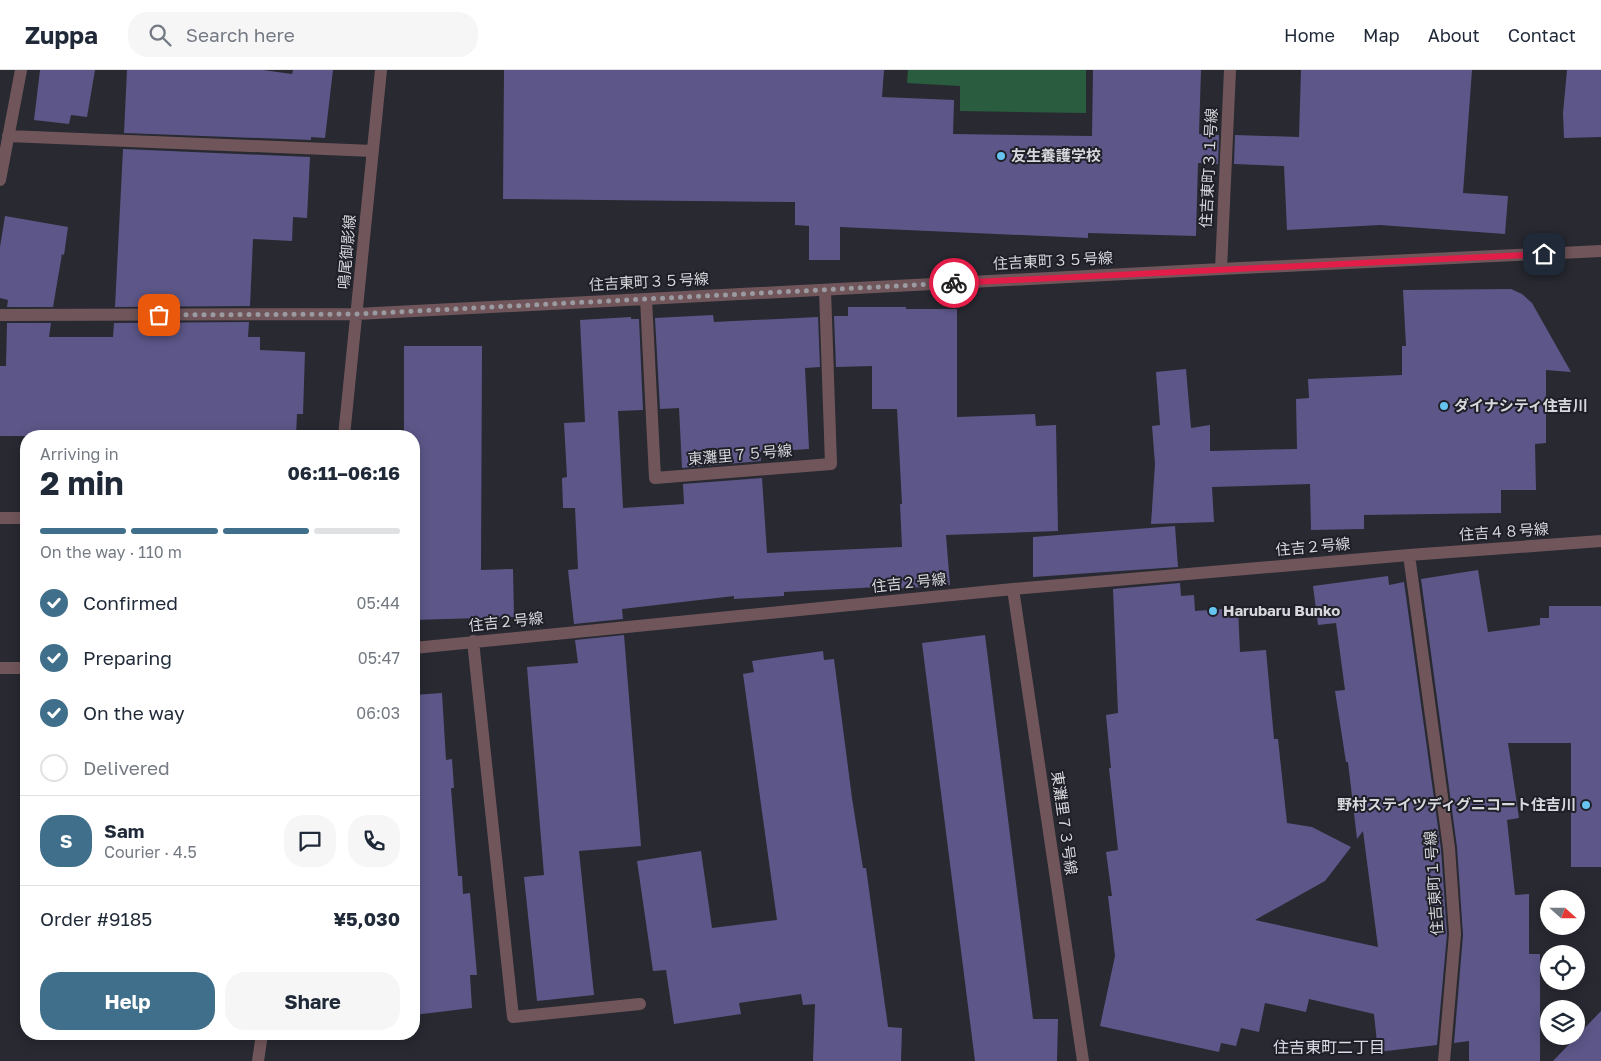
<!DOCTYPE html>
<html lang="en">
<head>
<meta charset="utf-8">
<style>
  body { margin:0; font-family:"Golos Text","Noto Sans JP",sans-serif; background:#f6f6f7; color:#1f2937; height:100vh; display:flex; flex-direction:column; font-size:19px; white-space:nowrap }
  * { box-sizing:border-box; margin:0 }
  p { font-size:16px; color:#747a83 }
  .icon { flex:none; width:28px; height:28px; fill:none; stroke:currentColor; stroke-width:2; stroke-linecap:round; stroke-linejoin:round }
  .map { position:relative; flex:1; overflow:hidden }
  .sheet { position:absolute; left:20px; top:360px; width:400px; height:610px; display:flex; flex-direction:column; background:#fff; border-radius:20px; box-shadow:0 2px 12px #0003 }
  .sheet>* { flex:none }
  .needle { width:32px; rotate:111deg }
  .buttons { position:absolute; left:1540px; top:820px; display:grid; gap:10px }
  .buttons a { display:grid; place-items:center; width:45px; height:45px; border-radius:50%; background:#fff; box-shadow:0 2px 12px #0003; font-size:25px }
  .pin { position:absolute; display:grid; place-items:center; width:42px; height:42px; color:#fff; margin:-21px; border-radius:10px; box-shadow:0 2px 8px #0006 }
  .courier { position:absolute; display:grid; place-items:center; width:50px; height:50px; margin:-25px; border:4px solid #e11d48; border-radius:50%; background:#fff; color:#222; box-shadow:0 1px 6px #0007 }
  .summary em { font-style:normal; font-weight:700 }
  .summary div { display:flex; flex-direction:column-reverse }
  .summary { display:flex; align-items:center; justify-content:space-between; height:85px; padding:0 20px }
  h1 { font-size:32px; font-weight:700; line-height:38px }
  .bar { display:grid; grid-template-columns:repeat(4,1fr); gap:8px 5px; align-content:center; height:60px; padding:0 20px }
  .bar i { height:6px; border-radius:4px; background:#e0e1e3 }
  .bar .selected { background:#3f6f8a }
  .bar p { grid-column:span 4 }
  .line { display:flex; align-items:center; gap:12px; padding:0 20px; border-top:1px solid #e0e1e3 }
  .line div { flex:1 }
  .round { display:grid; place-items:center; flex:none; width:52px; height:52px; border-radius:20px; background:#f6f6f7 }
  ol { padding:0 20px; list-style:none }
  li { display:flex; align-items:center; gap:15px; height:55px }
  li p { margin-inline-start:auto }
  li .icon { padding:5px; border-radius:50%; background:#3f6f8a; color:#fff; stroke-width:4 }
  li:last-child { color:#747a83 }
  li i { width:28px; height:28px; border:2px solid #e0e1e3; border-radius:50% }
  .primary-button { display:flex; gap:10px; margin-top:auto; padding:10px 20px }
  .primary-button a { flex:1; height:58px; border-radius:20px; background:#3f6f8a; color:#fff; font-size:20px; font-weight:700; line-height:58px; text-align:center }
  .primary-button a+a { background:#f6f6f7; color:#1f2937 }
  header { display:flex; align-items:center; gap:30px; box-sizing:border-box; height:70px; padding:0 25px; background:#fff; border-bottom:1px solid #e0e1e3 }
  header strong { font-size:24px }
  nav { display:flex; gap:28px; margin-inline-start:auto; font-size:18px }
  .search { width:350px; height:45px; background:#f6f6f7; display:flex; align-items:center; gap:12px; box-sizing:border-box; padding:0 18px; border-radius:20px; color:#747a83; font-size:19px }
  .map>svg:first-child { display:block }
  .green { fill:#2a5d3f }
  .building { fill:#5c5788 }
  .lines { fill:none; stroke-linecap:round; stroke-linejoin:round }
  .minor { stroke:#70565b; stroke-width:12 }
  .done { stroke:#9a9aa1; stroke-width:5; stroke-dasharray:0 9 }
  .route { stroke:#e11d48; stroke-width:6 }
  .poi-dot { fill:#67c4f0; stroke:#1e1f27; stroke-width:2 }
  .labels { text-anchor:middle; stroke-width:4; stroke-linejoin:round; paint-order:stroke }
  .poi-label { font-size:15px; font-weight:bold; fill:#d7d7dd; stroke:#1e1f27; text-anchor:start }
  .street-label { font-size:15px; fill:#d7d7dd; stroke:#1e1f27 }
  .neighbourhood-label { font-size:16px; fill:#d9dae5; stroke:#1e1f27 }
</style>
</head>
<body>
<header>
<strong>Zuppa</strong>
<div class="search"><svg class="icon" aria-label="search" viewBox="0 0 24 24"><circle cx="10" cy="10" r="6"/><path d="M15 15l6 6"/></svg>Search here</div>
<nav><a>Home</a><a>Map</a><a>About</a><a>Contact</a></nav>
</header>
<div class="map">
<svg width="1601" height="991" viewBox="0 0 1601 991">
  <rect width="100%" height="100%" fill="#282931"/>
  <path class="green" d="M 908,0 L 1086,0 L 1086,43 L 960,41 L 960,16 L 907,13 Z"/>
  <path class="building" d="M 40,0 L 95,0 L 87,47 L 71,45 L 69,54 L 34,50 Z
    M 127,0 L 263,0 L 292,4 L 293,0 L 333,0 L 325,68 L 311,67 L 311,70 L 124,63 Z
    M 504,0 L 884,0 L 882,27 L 954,30 L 953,64 L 1092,66 L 1093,0 L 1201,0 L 1199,64 L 1219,65 L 1218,94 L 1198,93 L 1196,166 L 1088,163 L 1088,168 L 840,157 L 840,190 L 809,190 L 809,156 L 795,155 L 795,132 L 503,129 Z
    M 1301,0 L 1472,0 L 1463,123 L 1508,126 L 1505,164 L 1380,155 L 1287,160 L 1284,96 L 1234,94 L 1235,65 L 1299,67 Z
    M 1567,0 L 1601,0 L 1601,67 L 1564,68 L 1563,43 Z
    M 123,79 L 310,87 L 307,148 L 293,147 L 292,171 L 253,169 L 250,236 L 115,237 Z
    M 5,146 L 68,157 L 64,185 L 62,184 L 53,237 L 7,237 L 8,230 L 0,228 L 0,177 Z
    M 1511,219 L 1522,224 L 1532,233 L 1571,302 L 1546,300 L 1546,373 L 1535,374 L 1536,420 L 1501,420 L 1501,443 L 1364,445 L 1364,459 L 1311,460 L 1310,414 L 1212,417 L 1214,452 L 1151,454 L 1155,394 L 1152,356 L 1160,355 L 1156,302 L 1186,299 L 1191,358 L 1210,355 L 1210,381 L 1297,379 L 1296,329 L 1309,328 L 1308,309 L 1402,305 L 1402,276 L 1406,276 L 1403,220 Z
    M 848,237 L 906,237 L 906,239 L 957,239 L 957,347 L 1035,344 L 1036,356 L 1056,355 L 1058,461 L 946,465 L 950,515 L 879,520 L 879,517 L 784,522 L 784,526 L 734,529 L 734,526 L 622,539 L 623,549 L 574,554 L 568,500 L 578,499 L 575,438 L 563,438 L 562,408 L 567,407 L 564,353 L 585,352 L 580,250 L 631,247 L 631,249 L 639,249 L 643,340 L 618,341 L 623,438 L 684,434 L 683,414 L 762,408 L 767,483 L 902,477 L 900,434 L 902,434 L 897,339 L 872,339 L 872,296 L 836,297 L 834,246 L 848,246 Z
    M 713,245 L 714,252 L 818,247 L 820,297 L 805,298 L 809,379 L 760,382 L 761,391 L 682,398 L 679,338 L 660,339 L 655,248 Z
    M 249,252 L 248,267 L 260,267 L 260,280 L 305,282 L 303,344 L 297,344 L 296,366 L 0,366 L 0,296 L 6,296 L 7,253 L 51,253 L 49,267 L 113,267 L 114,253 Z
    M 404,276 L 482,276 L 481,500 L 513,499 L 514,547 L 414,550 L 414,366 L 404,366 Z
    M 1175,456 L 1178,497 L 1033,507 L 1033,467 Z
    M 1478,500 L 1488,562 L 1540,555 L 1540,548 L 1549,548 L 1549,536 L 1601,536 L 1601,797 L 1571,797 L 1571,673 L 1508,673 L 1519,748 L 1507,750 L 1515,825 L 1529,824 L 1529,884 L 1540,884 L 1540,991 L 1469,991 L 1469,971 L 1454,973 L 1463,865 L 1457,777 L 1421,509 Z
    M 1388,506 L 1389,515 L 1404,512 L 1441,779 L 1447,864 L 1437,975 L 1378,982 L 1374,944 L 1309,929 L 1306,942 L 1265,933 L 1259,962 L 1241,958 L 1236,976 L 1221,973 L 1219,982 L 1100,956 L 1115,886 L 1108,826 L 1112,826 L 1106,782 L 1118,780 L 1109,698 L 1111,698 L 1106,645 L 1118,643 L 1113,519 L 1180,513 L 1181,526 L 1194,525 L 1195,541 L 1238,538 L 1240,582 L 1266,580 L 1274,669 L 1278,669 L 1287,753 L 1312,757 L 1351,777 L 1325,811 L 1255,850 L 1378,877 L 1363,761 L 1357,769 L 1348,692 L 1346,692 L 1335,621 L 1345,620 L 1336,553 L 1318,555 L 1313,516 Z
    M 624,565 L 641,776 L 579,781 L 594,925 L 537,931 L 524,807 L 544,805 L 527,597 L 578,593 L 575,570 Z
    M 985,565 L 1033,949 L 1058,949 L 1057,991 L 975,991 L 922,573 Z
    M 823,581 L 824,590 L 834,589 L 852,728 L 863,798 L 866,798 L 888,957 L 902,958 L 901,991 L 813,991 L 815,934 L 803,935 L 801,924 L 739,933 L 741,944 L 674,954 L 666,900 L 653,901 L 637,791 L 701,781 L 712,858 L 777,850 L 743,604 L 754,602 L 752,591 Z
    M 442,623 L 446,690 L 452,689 L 454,718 L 451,718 L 458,806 L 462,806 L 463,824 L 470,823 L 477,905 L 470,905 L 472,938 L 414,945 L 414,625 Z
    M 1601,941 L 1601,991 L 1553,991 Z"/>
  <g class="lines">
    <path class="minor" d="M 8,66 L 373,81
      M 0,110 L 21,0
      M 1221,199 L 1230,0
      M 646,229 L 655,408 L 831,394 L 825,220
      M 0,245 L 357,244 L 1221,199 L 1601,181
      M 344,366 L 381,0
      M 0,448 L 26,448
      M 1409,485 L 1449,778 L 1455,864 L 1444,991
      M 1013,519 L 1083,991
      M 473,571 L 513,947 L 640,934
      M 414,578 L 1013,519 L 1409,485 L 1601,471
      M 0,598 L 26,598
      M 258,991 L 262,964"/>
  </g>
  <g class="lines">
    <path class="done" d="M 159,245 L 358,244 L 954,213"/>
    <path class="route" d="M 954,213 L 1544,184"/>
  </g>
  <g class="poi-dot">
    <circle cx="1001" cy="86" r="5"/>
    <circle cx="1444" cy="336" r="5"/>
    <circle cx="1213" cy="541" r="5"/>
    <circle cx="1586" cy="735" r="5"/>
  </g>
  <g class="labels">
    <g class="poi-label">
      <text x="1011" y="91">友生養護学校</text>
      <text x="1454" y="341">ダイナシティ住吉川</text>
      <text x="1223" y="546">Harubaru Bunko</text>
      <text x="1576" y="740" text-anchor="end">野村ステイツディグニコート住吉川</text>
    </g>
    <g class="street-label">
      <text transform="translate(1209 98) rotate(-87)" y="5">住吉東町３１号線</text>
      <text transform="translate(347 182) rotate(-85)" y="5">鳴尾御影線</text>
      <text transform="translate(1053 191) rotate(-3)" y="5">住吉東町３５号線</text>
      <text transform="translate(649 212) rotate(-3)" y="5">住吉東町３５号線</text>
      <text transform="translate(740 385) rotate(-5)" y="5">東灘里７５号線</text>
      <text transform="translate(1504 462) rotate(-4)" y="5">住吉４８号線</text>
      <text transform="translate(1313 477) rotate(-5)" y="5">住吉２号線</text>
      <text transform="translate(909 513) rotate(-6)" y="5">住吉２号線</text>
      <text transform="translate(506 552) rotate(-6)" y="5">住吉２号線</text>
      <text transform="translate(1064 753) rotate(82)" y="5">東灘里７３号線</text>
      <text transform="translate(1434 813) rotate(-94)" y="5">住吉東町１号線</text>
    </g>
    <g class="neighbourhood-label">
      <text x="1329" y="983">住吉東町二丁目</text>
    </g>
  </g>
</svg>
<div class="buttons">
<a><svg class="needle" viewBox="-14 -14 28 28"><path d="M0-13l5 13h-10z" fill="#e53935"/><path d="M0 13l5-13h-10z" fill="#747a83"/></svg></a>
<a><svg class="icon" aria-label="locate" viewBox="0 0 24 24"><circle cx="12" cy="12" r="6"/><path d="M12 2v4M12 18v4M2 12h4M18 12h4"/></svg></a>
<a><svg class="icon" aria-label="layers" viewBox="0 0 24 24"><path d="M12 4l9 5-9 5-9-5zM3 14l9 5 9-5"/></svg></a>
</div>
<div class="pin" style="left:159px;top:245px;background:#ea580c"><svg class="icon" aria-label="bag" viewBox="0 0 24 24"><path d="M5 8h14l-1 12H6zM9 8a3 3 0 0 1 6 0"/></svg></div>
<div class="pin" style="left:1544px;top:184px;background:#1f2937"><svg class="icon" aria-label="home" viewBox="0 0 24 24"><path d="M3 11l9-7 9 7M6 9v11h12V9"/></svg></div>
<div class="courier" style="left:954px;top:213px"><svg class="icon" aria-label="bike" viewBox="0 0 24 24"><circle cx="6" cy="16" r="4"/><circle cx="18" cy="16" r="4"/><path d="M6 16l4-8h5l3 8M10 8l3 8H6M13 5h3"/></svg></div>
<section class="sheet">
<div class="summary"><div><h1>2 min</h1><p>Arriving in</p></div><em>06:11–06:16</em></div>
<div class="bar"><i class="selected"></i><i class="selected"></i><i class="selected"></i><i></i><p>On the way · 110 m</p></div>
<ol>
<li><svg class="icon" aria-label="check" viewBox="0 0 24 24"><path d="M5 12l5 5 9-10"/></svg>Confirmed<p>05:44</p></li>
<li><svg class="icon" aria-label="check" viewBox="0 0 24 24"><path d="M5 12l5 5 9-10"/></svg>Preparing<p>05:47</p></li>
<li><svg class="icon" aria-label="check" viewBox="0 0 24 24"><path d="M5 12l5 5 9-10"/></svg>On the way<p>06:03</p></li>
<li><i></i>Delivered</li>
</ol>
<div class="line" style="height:90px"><b class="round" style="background:#3f6f8a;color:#fff">S</b><div><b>Sam</b><p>Courier · 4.5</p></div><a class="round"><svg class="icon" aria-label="chat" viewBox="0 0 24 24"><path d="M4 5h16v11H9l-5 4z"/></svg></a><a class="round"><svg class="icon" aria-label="phone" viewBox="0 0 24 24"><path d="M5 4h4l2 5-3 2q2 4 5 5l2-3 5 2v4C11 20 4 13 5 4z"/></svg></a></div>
<div class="line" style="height:65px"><div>Order #9185</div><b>¥5,030</b></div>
<div class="primary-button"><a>Help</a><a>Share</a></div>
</section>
</div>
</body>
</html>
